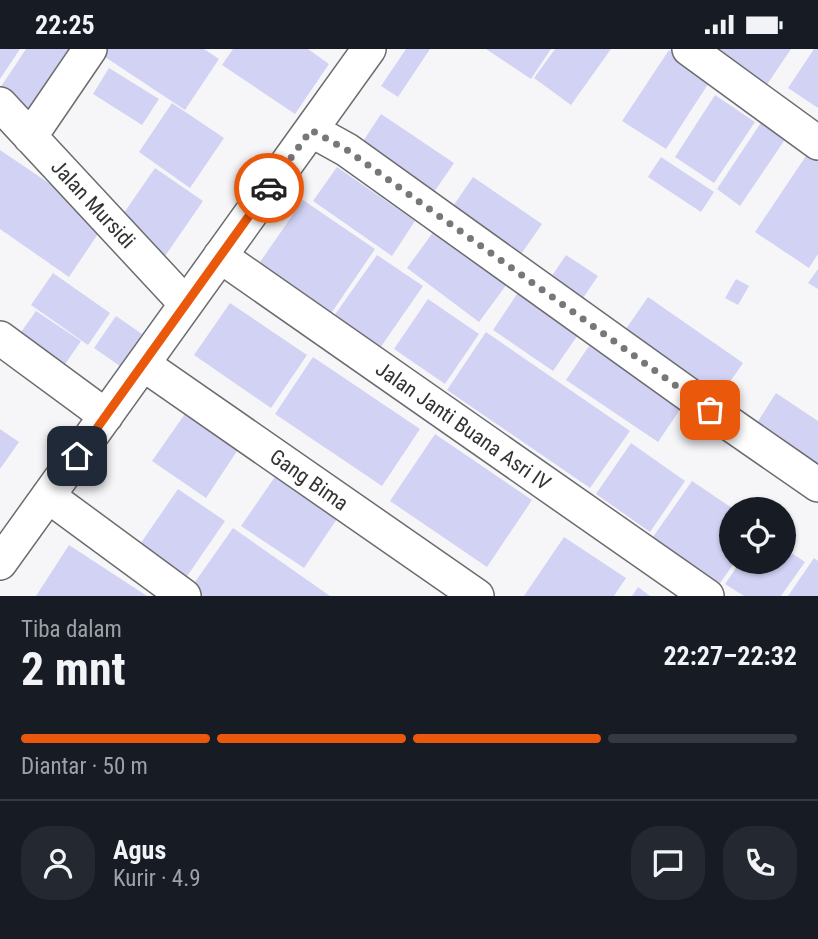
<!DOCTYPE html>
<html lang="id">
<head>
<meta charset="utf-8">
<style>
  body { margin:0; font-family:"Roboto Condensed",sans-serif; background:#242831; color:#f1f3f6; height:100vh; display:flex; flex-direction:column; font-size:26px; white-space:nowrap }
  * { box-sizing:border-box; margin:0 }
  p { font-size:23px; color:#9ea1a6 }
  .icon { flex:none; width:38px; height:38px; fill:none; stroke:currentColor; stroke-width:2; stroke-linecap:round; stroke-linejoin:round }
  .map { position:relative; height:547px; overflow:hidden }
  .drawer { display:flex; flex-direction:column; background:#171b24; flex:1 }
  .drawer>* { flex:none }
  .tools { position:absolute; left:719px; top:448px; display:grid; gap:14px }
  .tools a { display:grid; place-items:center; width:77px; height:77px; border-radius:50%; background:#171b24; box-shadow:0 2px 5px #0004; font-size:35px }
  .pin { position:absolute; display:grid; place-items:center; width:60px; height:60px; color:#fff; margin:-30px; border-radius:14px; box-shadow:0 4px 10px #0006 }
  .courier { position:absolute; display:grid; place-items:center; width:70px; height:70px; margin:-35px; border:5px solid #ea580c; border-radius:50%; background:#fff; color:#222; box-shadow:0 2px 9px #0007 }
  .overview em { font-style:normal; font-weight:700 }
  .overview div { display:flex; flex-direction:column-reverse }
  .overview { display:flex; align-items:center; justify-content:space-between; height:119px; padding:0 21px }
  h1 { font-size:46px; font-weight:700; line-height:52px }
  .bar { display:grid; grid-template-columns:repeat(4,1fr); gap:10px 7px; align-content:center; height:84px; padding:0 21px }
  .bar i { height:9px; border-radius:5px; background:#363941 }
  .bar .selected { background:#ea580c }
  .bar p { grid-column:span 4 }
  .line { display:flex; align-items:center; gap:18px; padding:0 21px; border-top:2px solid #363941 }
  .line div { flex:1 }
  .round { display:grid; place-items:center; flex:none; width:74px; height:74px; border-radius:28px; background:#242831 }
  .status { display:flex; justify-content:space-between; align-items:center; height:49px; padding:0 35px; background:#171b24; direction:ltr }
  .status svg { height:19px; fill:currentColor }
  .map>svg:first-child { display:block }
  .building { fill:#d2d2f5 }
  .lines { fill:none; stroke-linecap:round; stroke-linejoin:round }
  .minor-casing { stroke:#6c6c6e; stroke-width:36 }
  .minor { stroke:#fff; stroke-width:33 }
  .done { stroke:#777779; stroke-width:7; stroke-dasharray:0 12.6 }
  .route { stroke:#ea580c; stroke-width:9 }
  .labels { text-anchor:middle; stroke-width:5; stroke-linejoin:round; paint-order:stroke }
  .street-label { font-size:21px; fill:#333334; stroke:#fff }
</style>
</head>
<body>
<div class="status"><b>22:25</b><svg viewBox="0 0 49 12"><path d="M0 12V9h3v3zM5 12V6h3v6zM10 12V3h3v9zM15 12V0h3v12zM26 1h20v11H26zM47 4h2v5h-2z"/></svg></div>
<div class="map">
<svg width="818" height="547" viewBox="0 0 818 547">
  <rect width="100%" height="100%" fill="#f6f6f9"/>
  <path class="building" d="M 0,0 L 20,0 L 0,30 Z
    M 26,0 L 78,0 L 30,72 L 0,39 Z
    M 101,0 L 204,0 L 219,10 L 185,61 L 99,4 Z
    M 233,0 L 308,0 L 329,15 L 295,65 L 222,16 Z
    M 406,0 L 430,0 L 398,48 L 381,37 Z
    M 486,0 L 551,0 L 531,30 Z
    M 555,0 L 611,0 L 571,56 L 534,29 Z
    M 711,0 L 791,0 L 766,37 Z
    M 814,0 L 818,0 L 818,59 L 788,39 Z
    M 669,1 L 712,29 L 666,100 L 622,72 Z
    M 109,19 L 159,50 L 142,76 L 93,45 Z
    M 715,46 L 755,73 L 714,134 L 675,108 Z
    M 172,54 L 224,89 L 190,139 L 139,103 Z
    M 381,65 L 454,114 L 428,152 L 356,103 Z
    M 762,72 L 786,89 L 740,157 L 717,140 Z
    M 0,101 L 106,173 L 69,228 L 0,180 Z
    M 808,104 L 818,111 L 818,205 L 809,219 L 755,183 Z
    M 661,108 L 714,143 L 701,163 L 648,128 Z
    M 337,118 L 415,172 L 392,207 L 313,152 Z
    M 155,119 L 203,152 L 165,207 L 117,174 Z
    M 473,128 L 542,175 L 517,211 L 449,163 Z
    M 303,151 L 375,200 L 330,266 L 258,216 Z
    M 434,182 L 507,235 L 479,273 L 407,219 Z
    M 377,206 L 423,237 L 380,299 L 334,267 Z
    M 566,206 L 598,227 L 581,252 L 549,231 Z
    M 818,220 L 818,240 L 808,234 Z
    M 53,224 L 110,264 L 88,296 L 31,256 Z
    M 736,230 L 749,237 L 738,256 L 725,249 Z
    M 519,242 L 580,283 L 553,322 L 493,281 Z
    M 648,248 L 743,314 L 714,356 L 619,290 Z
    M 428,250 L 479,285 L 445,335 L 394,300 Z
    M 230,254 L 307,306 L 271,359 L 194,306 Z
    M 36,262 L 81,292 L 59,324 L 14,293 Z
    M 116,267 L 142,285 L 120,317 L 94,299 Z
    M 486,283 L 630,382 L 590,439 L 447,341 Z
    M 589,297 L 681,359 L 658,393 L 566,331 Z
    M 313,308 L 420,380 L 382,437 L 275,365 Z
    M 776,344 L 818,372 L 818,423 L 753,380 Z
    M 189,359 L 241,396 L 206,449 L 152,412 Z
    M 0,380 L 19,393 L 0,420 Z
    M 435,385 L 532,451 L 487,518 L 390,452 Z
    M 631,394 L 685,432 L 650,483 L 596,445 Z
    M 281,419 L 343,461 L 304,519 L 241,477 Z
    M 692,432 L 732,459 L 732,513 L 735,513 L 720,534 L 653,488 Z
    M 178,440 L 225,472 L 181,536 L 134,504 Z
    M 233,479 L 330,547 L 193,547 L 188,543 Z
    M 564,488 L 626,529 L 614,547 L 524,547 Z
    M 69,496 L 147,547 L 36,547 Z
    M 784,499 L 805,513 L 781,547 L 744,547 L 725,535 L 740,513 L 784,513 Z
    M 814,509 L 818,512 L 818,547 L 788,547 Z
    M 638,538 L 650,547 L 632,547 Z"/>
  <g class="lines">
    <g class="minor-casing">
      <path id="minor" d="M 689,0 L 818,94
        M 0,55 L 186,255
        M 311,81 L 347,101 L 710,361 L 818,436
        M 30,88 L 90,0
        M 220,207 L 707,547
        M 0,289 L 106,367
        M 143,315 L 477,547
        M 48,447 L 184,547
        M 0,514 L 369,0"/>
    </g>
    <use href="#minor" class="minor"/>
  </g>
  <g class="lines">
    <path class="done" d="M 269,139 L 311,81 L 347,101 L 710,361"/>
    <path class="route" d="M 77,407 L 269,139"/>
  </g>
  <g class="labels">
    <g class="street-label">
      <text transform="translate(93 155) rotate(47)" y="7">Jalan Mursidi</text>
      <text transform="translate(463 377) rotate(35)" y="7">Jalan Janti Buana Asri IV</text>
      <text transform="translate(309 431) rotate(35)" y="7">Gang Bima</text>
    </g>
  </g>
</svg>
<div class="tools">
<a><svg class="icon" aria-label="locate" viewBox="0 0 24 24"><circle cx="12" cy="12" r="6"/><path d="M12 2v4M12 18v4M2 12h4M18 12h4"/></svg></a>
</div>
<div class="pin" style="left:710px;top:361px;background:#ea580c"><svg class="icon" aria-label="bag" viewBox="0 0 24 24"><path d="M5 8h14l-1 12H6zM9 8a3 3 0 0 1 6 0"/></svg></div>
<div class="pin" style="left:77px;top:407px;background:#1f2937"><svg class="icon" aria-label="home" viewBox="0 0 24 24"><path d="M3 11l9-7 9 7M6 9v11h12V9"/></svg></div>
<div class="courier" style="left:269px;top:139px"><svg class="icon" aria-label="car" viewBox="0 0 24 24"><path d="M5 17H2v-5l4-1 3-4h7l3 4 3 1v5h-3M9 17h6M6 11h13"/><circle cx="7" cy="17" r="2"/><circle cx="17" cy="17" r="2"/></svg></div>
</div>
<section class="drawer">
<div class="overview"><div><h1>2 mnt</h1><p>Tiba dalam</p></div><em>22:27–22:32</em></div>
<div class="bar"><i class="selected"></i><i class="selected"></i><i class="selected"></i><i></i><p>Diantar · 50 m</p></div>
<div class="line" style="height:126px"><a class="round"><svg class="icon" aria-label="person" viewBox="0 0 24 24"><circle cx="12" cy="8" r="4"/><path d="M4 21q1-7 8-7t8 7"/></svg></a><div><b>Agus</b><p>Kurir · 4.9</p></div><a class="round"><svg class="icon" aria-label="chat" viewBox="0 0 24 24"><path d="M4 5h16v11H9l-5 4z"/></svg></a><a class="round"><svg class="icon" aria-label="phone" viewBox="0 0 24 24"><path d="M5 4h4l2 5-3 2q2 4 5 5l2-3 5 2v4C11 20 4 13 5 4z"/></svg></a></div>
</section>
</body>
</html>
